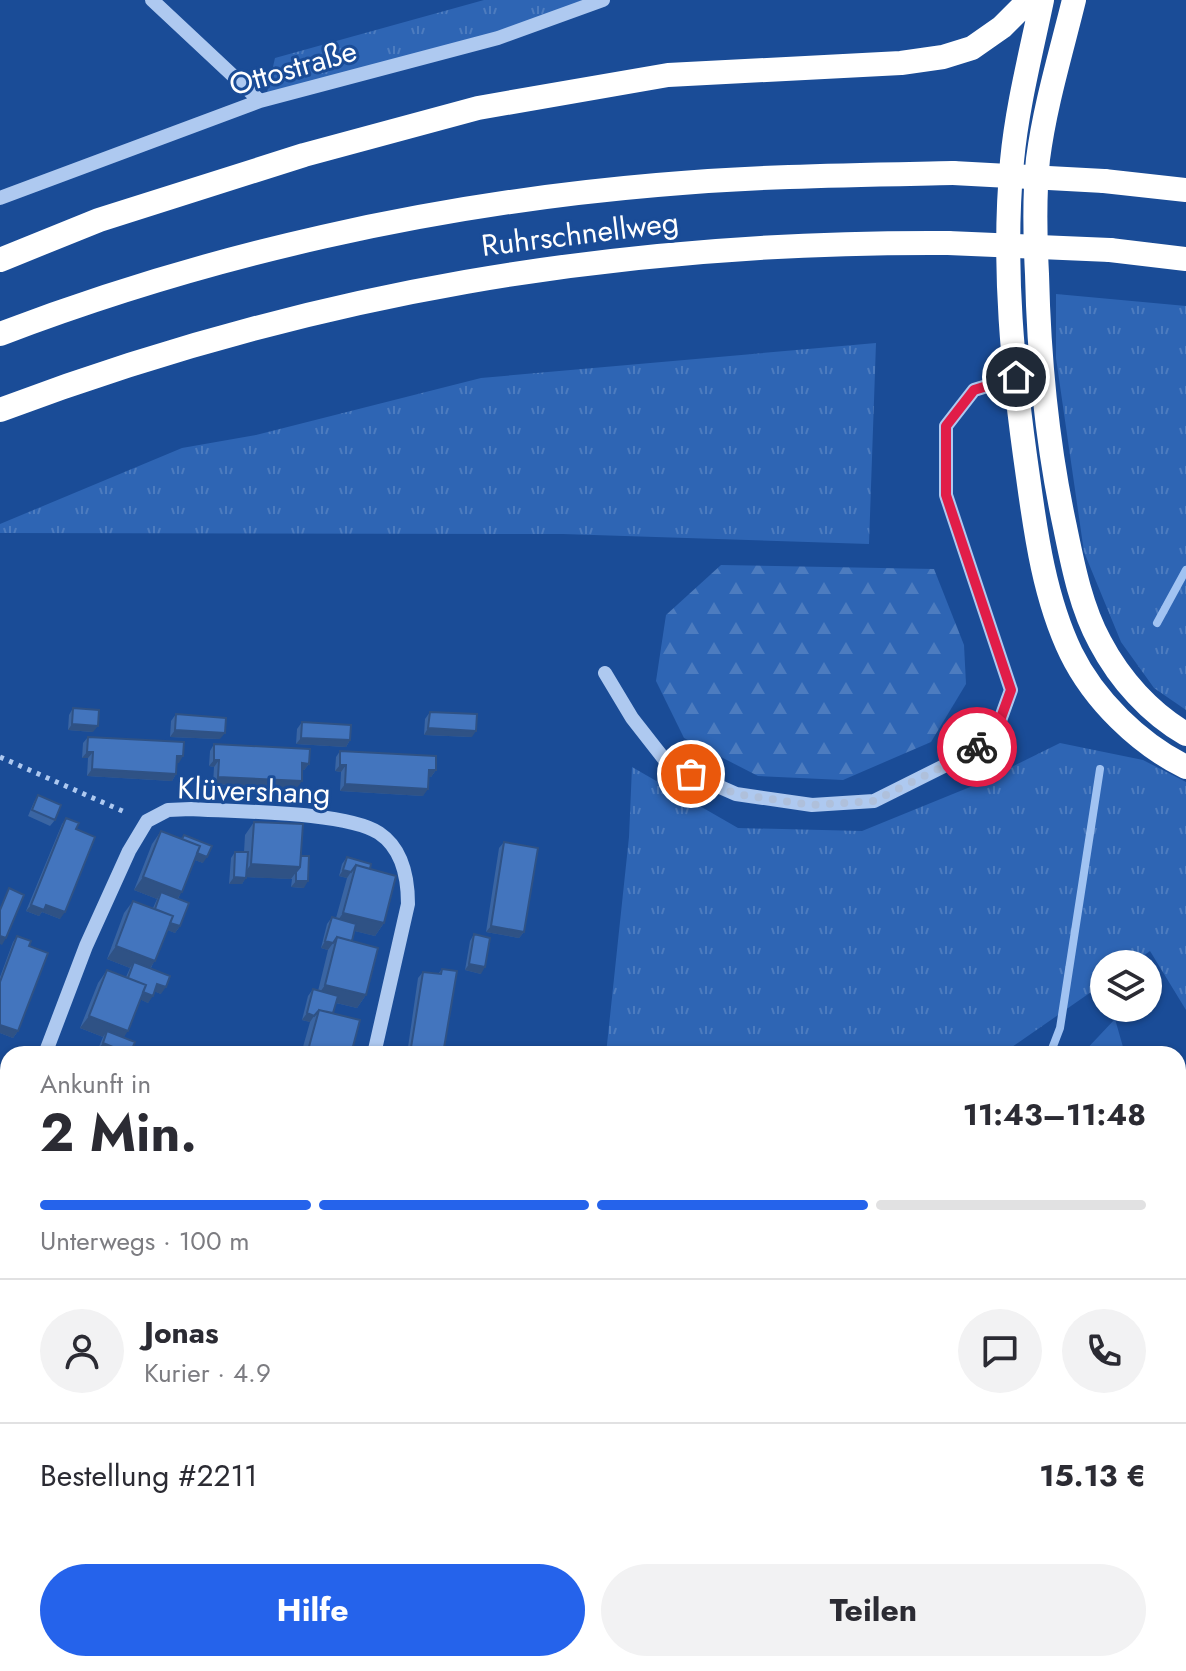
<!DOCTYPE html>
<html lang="de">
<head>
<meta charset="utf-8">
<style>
  body { margin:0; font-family:Jost,sans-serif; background:#f2f2f3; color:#2b2b33; height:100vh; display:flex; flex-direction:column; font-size:30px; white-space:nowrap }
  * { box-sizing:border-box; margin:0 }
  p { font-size:26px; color:#7c7c81 }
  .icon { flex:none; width:44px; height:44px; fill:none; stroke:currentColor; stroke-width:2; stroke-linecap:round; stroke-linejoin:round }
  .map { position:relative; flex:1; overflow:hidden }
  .drawer { position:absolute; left:0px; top:1046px; width:1186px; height:626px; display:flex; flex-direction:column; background:#fff; border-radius:24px 24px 0 0; box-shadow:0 2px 6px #0004 }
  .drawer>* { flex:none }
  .buttons { position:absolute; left:1090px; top:950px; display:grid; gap:16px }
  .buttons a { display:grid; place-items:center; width:72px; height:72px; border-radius:50%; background:#fff; box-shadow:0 2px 6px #0004; font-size:40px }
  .pin { position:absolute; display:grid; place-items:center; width:68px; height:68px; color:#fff; margin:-34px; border:4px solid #fff; border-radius:50%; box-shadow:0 2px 8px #0007 }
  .courier { position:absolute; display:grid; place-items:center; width:80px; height:80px; margin:-40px; border:6px solid #e11d48; border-radius:50%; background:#fff; color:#222; box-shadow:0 2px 10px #0007 }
  .headline em { font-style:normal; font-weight:700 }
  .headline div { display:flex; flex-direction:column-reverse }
  .headline { display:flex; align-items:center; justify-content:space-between; height:136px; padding:0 40px }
  h1 { font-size:52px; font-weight:700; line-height:60px }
  .bar { display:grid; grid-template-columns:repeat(4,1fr); gap:12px 8px; align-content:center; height:96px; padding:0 40px }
  .bar i { height:10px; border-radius:6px; background:#e1e1e2 }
  .bar .selected { background:#2563eb }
  .bar p { grid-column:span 4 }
  .line { display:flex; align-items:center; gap:20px; padding:0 40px; border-top:2px solid #e1e1e2 }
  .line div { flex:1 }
  .round { display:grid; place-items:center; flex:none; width:84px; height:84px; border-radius:42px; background:#f2f2f3 }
  .button { display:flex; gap:16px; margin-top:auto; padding:16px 40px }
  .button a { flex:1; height:92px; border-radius:48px; background:#2563eb; color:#fff; font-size:32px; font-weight:700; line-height:92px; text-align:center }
  .button a+a { background:#f2f2f3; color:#2b2b33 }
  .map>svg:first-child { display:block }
  .grass { fill:url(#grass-tufts) }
  .forest { fill:url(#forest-firs) }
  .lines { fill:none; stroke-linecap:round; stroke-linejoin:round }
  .stream { stroke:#a1c3f2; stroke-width:8 }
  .path { stroke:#aec9f0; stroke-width:5; stroke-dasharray:4 6; stroke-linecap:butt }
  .minor { stroke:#aec9f0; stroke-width:14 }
  .highway { stroke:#fff; stroke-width:24 }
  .highway-bridge { stroke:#fff; stroke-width:24 }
  .wall { fill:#3a65a3 }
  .shaded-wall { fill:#2f5285 }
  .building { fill:#4375be; stroke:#2f5285; stroke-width:2 }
  .done { stroke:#afc0db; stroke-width:8; stroke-dasharray:0 14.4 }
  .route { stroke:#e11d48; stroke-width:10 }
  .labels { text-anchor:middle; stroke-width:6; stroke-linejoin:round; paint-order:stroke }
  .street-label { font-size:30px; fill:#fff; stroke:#1a4c97 }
</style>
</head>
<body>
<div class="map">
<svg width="1186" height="1671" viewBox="0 0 1186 1671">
  <defs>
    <pattern id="grass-tufts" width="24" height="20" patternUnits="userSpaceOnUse" patternTransform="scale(2)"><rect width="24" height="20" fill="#2e65b4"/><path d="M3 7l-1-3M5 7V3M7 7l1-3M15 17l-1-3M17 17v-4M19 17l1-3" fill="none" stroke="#4d7cbf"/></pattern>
    <pattern id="forest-firs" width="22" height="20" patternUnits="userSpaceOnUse" patternTransform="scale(2)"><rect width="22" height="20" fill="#2e65b4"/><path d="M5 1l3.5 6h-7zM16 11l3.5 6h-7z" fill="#4d7cbf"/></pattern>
  </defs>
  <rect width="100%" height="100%" fill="#1a4c97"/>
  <path class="grass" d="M 484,0 L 597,0 L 498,34 L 266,97 L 275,58 Z
    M 1056,294 L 1186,306 L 1186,710 L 1154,688 L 1121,642 L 1084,552 L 1056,358 Z
    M 876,343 L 869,544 L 563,534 L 0,533 L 0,524 L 182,448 L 256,435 L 481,378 Z
    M 1060,743 L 1143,760 L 1186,782 L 1186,1010 L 1150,951 L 1132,964 L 1104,964 L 1104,983 L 1002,1054 L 606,1054 L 629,837 L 632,767 L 738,828 L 862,831 L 975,785 Z
    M 1115,1019 L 1125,1054 L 1082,1054 Z"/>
  <path class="forest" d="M 721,565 L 934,569 L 964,645 L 966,684 L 931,742 L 843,780 L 758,776 L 684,738 L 656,681 L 666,615 Z"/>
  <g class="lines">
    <path class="stream" d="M 1157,623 L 1186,570
      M 1050,1054 L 1060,1028 L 1100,769
      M 620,1671 L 624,1664"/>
    <path class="path" d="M 0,757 L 127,813"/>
    <path class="minor" d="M 152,0 L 260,101
      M 0,198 L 260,101 L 498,38 L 603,0
      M 605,673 L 632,718 L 668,764 L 736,794 L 812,805 L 874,801 L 946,765 L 994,737 L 1011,690 L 946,495 L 946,426 L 974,390 L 1016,377
      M 45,1054 L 86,946 L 129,851 L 147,821 L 168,810 L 191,809 C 235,812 346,811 379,833 C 403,849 408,878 408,904 L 374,1054
      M 0,1089 L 8,1093"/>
    <path class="highway" d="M 1042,0 C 1031,53 1017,107 1012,161 C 1002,265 1013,373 1028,477 C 1036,536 1045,599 1071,653 C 1094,700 1139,744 1186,767
      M 1074,0 C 1061,53 1045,105 1038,159 C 1034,197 1035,236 1037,274 C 1039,360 1047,444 1065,527 C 1073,566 1081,607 1100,642 C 1120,680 1150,713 1186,734
      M 1104,181 L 1186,190
      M 1110,250 L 1186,259
      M 0,260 L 99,220 L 304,155 L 478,108 L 668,75 L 901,63 L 943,57 L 972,48 L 1002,27 L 1029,0
      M 0,334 C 210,254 434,204 657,185 C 756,176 854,175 953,173
      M 0,410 C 311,293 616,241 948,243"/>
    <path class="highway-bridge" d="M 953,173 L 1104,181
      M 948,243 L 1110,250"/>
  </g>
  <path class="wall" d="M 73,708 L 93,732 L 68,730 L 69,715 Z
    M 430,712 L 472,737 L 424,735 L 425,719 Z
    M 176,714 L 220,739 L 170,737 L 171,721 Z
    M 302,722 L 350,740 L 346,747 L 296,744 L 297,729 Z
    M 88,737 L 179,763 L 177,763 L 176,774 L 172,781 L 87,776 L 88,758 L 82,758 L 83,743 Z
    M 214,744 L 309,764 L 304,770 L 302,770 L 297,788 L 213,784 L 214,767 L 209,766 L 210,751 Z
    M 340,751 L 436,770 L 431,777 L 428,776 L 423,796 L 340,791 L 341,772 L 335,771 L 336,757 Z
    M 38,795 L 55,820 L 50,826 L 28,816 L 34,802 Z
    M 66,818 L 76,829 L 60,919 L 42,912 L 39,916 L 26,911 L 62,824 Z
    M 254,822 L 301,856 L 304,888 L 291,887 L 292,879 L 246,877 L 242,884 L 229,884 L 231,858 L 235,852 L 244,852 L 245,835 Z
    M 161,831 L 181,839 L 184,835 L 203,863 L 195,860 L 178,899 L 180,926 L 175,933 L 168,930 L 151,968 L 161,994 L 154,991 L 148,1003 L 140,999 L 124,1037 L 130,1054 L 110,1054 L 98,1049 L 103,1037 L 80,1028 L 98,983 L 107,970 L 126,977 L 130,968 L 107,959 L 124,913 L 133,901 L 153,908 L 157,899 L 134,890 L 152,844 Z
    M 504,842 L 524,932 L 519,938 L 486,932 L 499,848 Z
    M 347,857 L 370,869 L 384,923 L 375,936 L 355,931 L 352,941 L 366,995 L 357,1008 L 336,1003 L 333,1013 L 351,1054 L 301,1054 L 310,1022 L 302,1020 L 308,996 L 313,989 L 318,991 L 328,950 L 321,948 L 327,924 L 332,917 L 336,918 L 347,878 L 339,876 L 342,864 Z
    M 474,934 L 481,974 L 465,970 L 470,941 Z
    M 17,936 L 29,946 L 18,1031 L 13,1038 L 0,1033 L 0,977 L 13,942 Z
    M 442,969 L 443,1054 L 407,1054 L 418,978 L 423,972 L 438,974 Z
    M 0,1124 L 8,1128 L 8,1174 L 0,1170 Z
    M 212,1664 L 247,1664 L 244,1671 L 209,1671 Z
    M 291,1664 L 336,1664 L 333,1671 L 289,1671 Z"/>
  <path class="shaded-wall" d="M 72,724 L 98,726 L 93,732 L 68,730 Z
    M 428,728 L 476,731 L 472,737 L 424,735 Z
    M 175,730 L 225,733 L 220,739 L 170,737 Z
    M 301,738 L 350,740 L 346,747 L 296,744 Z
    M 87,752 L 93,752 L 88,758 L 82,758 Z
    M 177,756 L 183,756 L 179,763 L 172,763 Z
    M 214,760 L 219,760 L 214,767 L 209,766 Z
    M 302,763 L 309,764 L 304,770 L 298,770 Z
    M 340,765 L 346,765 L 341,772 L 335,771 Z
    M 92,769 L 176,774 L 172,781 L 87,776 Z
    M 429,770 L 436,770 L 431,777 L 424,776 Z
    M 218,777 L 302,781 L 297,788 L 213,784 Z
    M 345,784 L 428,789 L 423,796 L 340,791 Z
    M 179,847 L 207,857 L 203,863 L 175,853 Z
    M 251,864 L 300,867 L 291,879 L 242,877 Z
    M 343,870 L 351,872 L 347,878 L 339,876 Z
    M 143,877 L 182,892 L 173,905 L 161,892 L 157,899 L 134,890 Z
    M 234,877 L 246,878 L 242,884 L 229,884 Z
    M 296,881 L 308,881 L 304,888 L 291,887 Z
    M 31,905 L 46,905 L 65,912 L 60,919 L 42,912 L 39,916 L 26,911 Z
    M 343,913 L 384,923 L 375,936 L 334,926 Z
    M 152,916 L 180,926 L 175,933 L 147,922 Z
    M 491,926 L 524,932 L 519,938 L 486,932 Z
    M 0,936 L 6,938 L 2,945 L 0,944 Z
    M 325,941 L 333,943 L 328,950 L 321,948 Z
    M 116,946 L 155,961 L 146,974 L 134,962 L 130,968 L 107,959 Z
    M 469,964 L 485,967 L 481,974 L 465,970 Z
    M 157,984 L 166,987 L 161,994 L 153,991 Z
    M 125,985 L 153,996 L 148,1003 L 121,991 Z
    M 325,985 L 366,995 L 357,1008 L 316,998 Z
    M 307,1013 L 314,1016 L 310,1022 L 302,1020 Z
    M 89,1016 L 128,1031 L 119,1044 L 107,1031 L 103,1037 L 80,1028 Z
    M 0,1025 L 18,1031 L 13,1038 L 0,1033 Z
    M 103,1043 L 130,1054 L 110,1054 L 98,1049 Z
    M 215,1667 L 226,1671 L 212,1671 Z"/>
  <path class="building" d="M 73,708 L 99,710 L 98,726 L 72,724 Z
    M 430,712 L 477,714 L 476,731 L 428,728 Z
    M 176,714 L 226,718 L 225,733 L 175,730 Z
    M 302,722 L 351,725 L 350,740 L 301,738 Z
    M 88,737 L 184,742 L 183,756 L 177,756 L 176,774 L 92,769 L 93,752 L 87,752 Z
    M 214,744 L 310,749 L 309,764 L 302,763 L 302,781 L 218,777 L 219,760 L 214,760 Z
    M 340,751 L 436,756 L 436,770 L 429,770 L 428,789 L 345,784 L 346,765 L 340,765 Z
    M 38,795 L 61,805 L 55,820 L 32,810 Z
    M 66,818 L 79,823 L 76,829 L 95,837 L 65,912 L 46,905 L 44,910 L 31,905 Z
    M 254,822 L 303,824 L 300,867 L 251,864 Z
    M 161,831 L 200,846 L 182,892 L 143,877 Z
    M 184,835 L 212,846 L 207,857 L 197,853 L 200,846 L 182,839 Z
    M 504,842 L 538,848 L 524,932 L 491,926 Z
    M 235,852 L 248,852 L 246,878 L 234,877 Z
    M 301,856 L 309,856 L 308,881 L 296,881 L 296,872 L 300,867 Z
    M 347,857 L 371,864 L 370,869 L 356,865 L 351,872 L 343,870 Z
    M 356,865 L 396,876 L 384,923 L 343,913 Z
    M 9,888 L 24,895 L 6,938 L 0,936 L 0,910 Z
    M 161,892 L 189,903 L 180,926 L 170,923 L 173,916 L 155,909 Z
    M 133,901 L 173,916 L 155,961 L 116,946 Z
    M 332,917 L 356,924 L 352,941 L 337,937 L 333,943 L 325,941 Z
    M 474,934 L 490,938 L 485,967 L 469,964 Z
    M 17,936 L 31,941 L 29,946 L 48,953 L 18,1031 L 0,1025 L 0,982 Z
    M 337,937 L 378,948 L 366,995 L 325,985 Z
    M 134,962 L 170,976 L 166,987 L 157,984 L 153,996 L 143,992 L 146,985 L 128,978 Z
    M 442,969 L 457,971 L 443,1054 L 410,1054 L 423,972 L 441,974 Z
    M 107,970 L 146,985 L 128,1031 L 89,1016 Z
    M 313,989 L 338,996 L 333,1013 L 319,1010 L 314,1016 L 307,1013 Z
    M 319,1010 L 360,1020 L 351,1054 L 307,1054 Z
    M 107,1031 L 135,1042 L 130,1054 L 103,1043 Z
    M 0,1124 L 8,1128 L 8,1165 L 0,1162 Z
    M 0,1558 L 4,1561 L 0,1568 Z
    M 0,1651 L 8,1655 L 8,1660 L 2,1671 L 0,1671 Z
    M 8,1660 L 8,1664 L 14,1664 L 18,1667 L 15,1671 L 2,1671 Z
    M 36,1664 L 48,1664 L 59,1671 L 32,1671 Z
    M 216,1664 L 247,1664 L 244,1671 L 226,1671 L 215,1667 Z
    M 296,1664 L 336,1664 L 333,1671 L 293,1671 Z"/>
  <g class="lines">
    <path class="done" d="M 691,774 L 736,794 L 812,805 L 874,801 L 946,765 L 977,747"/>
    <path class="route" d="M 977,747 L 994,737 L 1011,690 L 946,495 L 946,426 L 974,390 L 1016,377"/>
  </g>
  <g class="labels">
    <g class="street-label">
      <text transform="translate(293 68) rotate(-16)" y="10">Ottostraße</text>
      <text transform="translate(580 234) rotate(-7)" y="10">Ruhrschnellweg</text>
      <text transform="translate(254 791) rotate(2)" y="10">Klüvershang</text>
    </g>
  </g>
</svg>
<div class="buttons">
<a><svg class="icon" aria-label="layers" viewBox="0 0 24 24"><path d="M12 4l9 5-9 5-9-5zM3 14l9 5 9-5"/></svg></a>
</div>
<div class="pin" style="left:691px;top:774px;background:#ea580c"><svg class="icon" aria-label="bag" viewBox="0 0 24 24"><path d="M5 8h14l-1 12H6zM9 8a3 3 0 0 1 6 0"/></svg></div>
<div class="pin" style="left:1016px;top:377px;background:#1f2937"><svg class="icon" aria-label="home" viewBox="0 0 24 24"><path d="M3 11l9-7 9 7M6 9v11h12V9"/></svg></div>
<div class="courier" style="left:977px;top:747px"><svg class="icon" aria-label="bike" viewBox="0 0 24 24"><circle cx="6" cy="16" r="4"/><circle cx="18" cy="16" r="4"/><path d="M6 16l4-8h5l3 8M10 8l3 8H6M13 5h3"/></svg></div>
<section class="drawer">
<div class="headline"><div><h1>2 Min.</h1><p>Ankunft in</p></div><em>11:43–11:48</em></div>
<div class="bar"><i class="selected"></i><i class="selected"></i><i class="selected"></i><i></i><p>Unterwegs · 100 m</p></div>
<div class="line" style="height:144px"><a class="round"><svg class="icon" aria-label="person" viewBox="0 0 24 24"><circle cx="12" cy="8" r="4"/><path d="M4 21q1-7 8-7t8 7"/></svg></a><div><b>Jonas</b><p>Kurier · 4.9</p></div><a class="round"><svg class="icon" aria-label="chat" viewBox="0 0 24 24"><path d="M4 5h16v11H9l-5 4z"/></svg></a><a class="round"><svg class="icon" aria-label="phone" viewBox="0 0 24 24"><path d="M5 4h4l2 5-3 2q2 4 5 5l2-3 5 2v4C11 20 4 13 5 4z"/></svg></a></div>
<div class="line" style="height:104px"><div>Bestellung #2211</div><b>15.13 €</b></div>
<div class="button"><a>Hilfe</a><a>Teilen</a></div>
</section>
</div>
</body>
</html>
